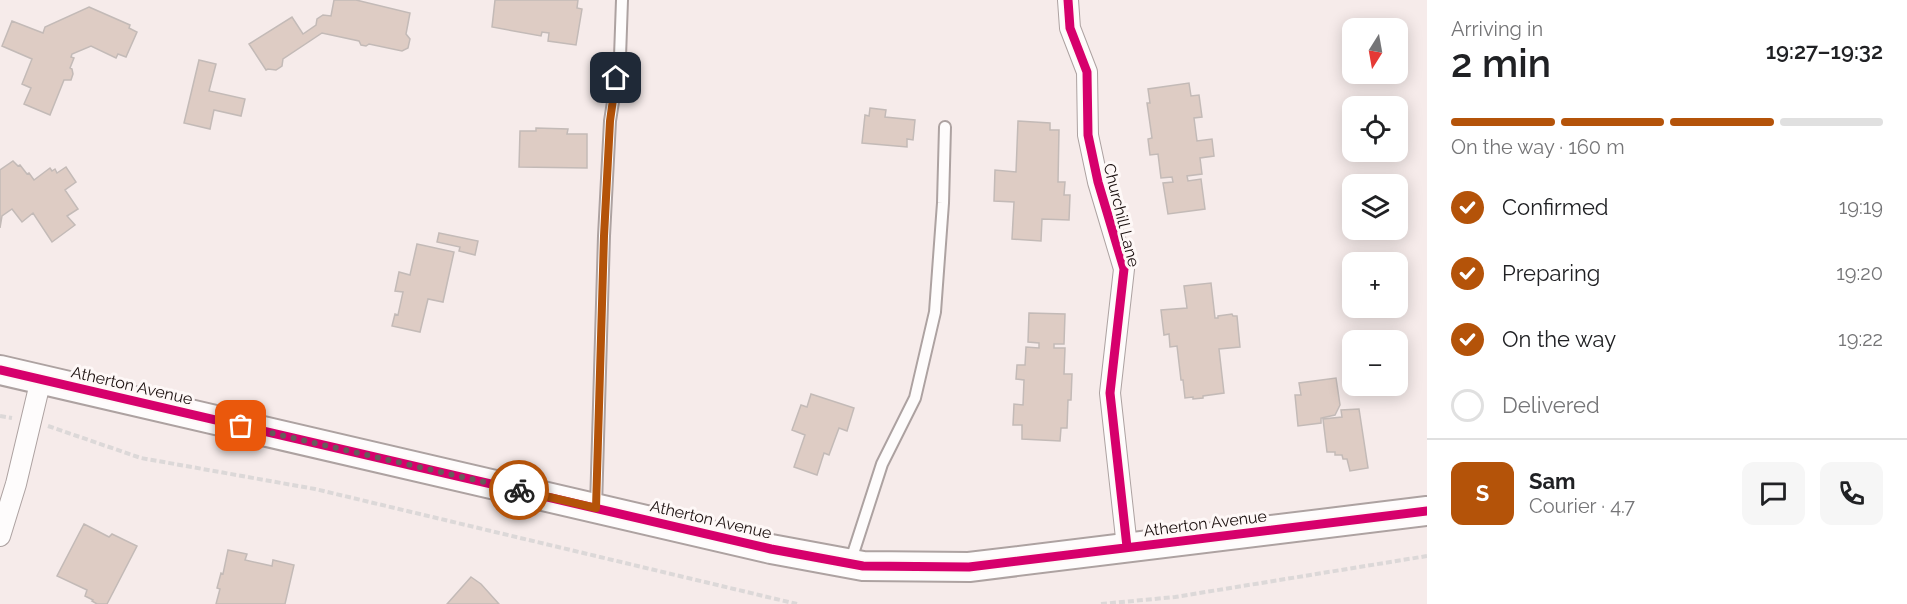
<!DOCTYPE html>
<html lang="en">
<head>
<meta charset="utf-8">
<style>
  body { margin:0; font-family:Raleway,sans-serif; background:#f6f6f6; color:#202124; height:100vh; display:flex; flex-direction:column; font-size:22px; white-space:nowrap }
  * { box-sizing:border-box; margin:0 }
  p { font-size:20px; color:#757577 }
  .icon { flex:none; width:33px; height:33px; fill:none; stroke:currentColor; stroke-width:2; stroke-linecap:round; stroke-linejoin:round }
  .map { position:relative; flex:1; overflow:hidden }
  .drawer { display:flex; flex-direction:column; background:#fff; width:480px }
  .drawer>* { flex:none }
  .needle { width:39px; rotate:191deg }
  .tools { position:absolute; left:1342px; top:18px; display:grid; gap:12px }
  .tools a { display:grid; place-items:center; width:66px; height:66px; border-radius:12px; background:#fff; box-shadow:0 3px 15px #0003; font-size:30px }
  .pin { position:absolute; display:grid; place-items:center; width:51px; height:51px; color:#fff; margin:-26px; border-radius:12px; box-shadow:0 3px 9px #0006 }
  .courier { position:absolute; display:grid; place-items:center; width:60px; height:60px; margin:-30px; border:4px solid #b45309; border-radius:50%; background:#fff; color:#222; box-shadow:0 2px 8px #0007 }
  .summary em { font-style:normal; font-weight:600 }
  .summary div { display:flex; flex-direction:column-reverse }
  .summary { display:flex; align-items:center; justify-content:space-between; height:102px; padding:0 24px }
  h1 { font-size:39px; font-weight:600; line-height:45px }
  .bar { display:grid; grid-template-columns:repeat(4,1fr); gap:9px 6px; align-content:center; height:72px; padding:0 24px }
  .bar i { height:8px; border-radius:4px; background:#e0e0e0 }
  .bar .active { background:#b45309 }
  .bar p { grid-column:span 4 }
  .line { display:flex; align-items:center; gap:15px; padding:0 24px; border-top:2px solid #e0e0e0 }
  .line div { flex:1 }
  .round { display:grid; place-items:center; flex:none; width:63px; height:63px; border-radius:12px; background:#f6f6f6 }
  ol { padding:0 24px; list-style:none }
  li { display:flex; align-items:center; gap:18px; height:66px }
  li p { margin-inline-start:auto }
  li .icon { padding:6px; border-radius:50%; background:#b45309; color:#fff; stroke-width:4 }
  li:last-child { color:#757577 }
  li i { width:33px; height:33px; border:3px solid #e0e0e0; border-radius:50% }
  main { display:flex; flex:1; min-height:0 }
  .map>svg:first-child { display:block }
  .building { fill:#deccc4; stroke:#c3bab7; stroke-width:1.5 }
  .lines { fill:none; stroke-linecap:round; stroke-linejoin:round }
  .lane-casing { stroke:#ada2a1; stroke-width:14 }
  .street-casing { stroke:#ada2a1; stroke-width:22 }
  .secondary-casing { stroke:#ada2a1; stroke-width:32 }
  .path { stroke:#dcd8d8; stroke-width:4; stroke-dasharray:6 3; stroke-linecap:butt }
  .lane { stroke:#fefcfc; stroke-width:10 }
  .street { stroke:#fefcfc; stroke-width:20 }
  .secondary { stroke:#fefcfc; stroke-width:28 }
  .cycleway-casing { stroke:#fef8f7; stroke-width:13 }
  .cycleway { stroke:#d6006c; stroke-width:9 }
  .done { stroke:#675c5b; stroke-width:6; stroke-dasharray:0 10.8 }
  .route { stroke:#b45309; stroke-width:8 }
  .labels { text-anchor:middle; stroke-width:6; stroke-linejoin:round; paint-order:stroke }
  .street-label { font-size:16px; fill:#1a0f0e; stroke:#fef8f7 }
</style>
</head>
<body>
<main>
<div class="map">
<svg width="1427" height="604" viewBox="0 0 1427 604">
  <rect width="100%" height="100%" fill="#f6ebea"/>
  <path class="building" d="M 334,0 L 356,0 L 410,13 L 406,34 L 410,39 L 408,48 L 402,51 L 369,44 L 366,46 L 361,45 L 359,41 L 322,33 L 283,59 L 282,66 L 276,70 L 268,69 L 266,70 L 249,44 L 292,17 L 303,34 L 316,25 L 317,19 L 323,15 L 331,16 Z
    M 495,0 L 578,0 L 577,8 L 582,9 L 576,45 L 548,41 L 549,33 L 542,32 L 541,36 L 492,27 Z
    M 89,7 L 130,25 L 129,28 L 137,32 L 126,57 L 118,54 L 116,58 L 91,46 L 72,54 L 71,57 L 74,58 L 70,68 L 72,69 L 73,74 L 71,80 L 64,80 L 50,115 L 24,104 L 31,88 L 22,84 L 32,59 L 2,46 L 12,21 L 43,33 L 45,27 Z
    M 199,60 L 216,64 L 209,91 L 245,99 L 241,116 L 214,110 L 210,129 L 184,123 Z
    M 1189,83 L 1191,96 L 1199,95 L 1202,117 L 1194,118 L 1197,141 L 1212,139 L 1214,156 L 1200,158 L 1202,174 L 1187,176 L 1188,181 L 1201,179 L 1205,209 L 1168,214 L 1163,183 L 1173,182 L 1172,177 L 1161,178 L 1158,154 L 1150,155 L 1148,139 L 1152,138 L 1147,103 L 1150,103 L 1148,89 Z
    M 870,108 L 886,110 L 885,117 L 915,120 L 913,140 L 907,139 L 907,147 L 862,143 L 865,115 L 869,116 Z
    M 1018,121 L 1050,123 L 1050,130 L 1059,130 L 1058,182 L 1065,182 L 1064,195 L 1070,195 L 1069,220 L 1042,219 L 1041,241 L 1012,239 L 1014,202 L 994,201 L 995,170 L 1016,172 Z
    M 536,128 L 568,129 L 567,134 L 587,134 L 587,168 L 519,167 L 520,131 L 536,131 Z
    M 13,161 L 18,166 L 20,165 L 27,174 L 29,173 L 34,180 L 50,168 L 52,171 L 55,169 L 57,173 L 66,167 L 76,182 L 65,190 L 78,209 L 67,216 L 75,225 L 52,242 L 33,213 L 22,222 L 12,209 L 2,216 L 0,228 L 0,170 Z
    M 439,233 L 478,241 L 475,255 L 459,251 L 460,247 L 437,242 Z
    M 417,244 L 454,252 L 443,302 L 428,299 L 420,332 L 392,326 L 395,314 L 398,315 L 403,292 L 395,291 L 399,272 L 410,275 Z
    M 1211,283 L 1215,318 L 1218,318 L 1218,316 L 1232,314 L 1233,316 L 1237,316 L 1240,347 L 1219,349 L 1224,393 L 1203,396 L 1203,398 L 1193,399 L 1193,397 L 1185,398 L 1183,380 L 1181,380 L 1177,346 L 1170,347 L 1169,334 L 1164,335 L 1161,310 L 1187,308 L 1184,286 Z
    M 1029,313 L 1065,314 L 1064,344 L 1054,344 L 1054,348 L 1065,348 L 1064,374 L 1072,374 L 1071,400 L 1068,400 L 1067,428 L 1061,428 L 1060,441 L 1022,439 L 1022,425 L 1013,425 L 1014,404 L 1023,405 L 1024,380 L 1016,379 L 1017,365 L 1025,365 L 1026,347 L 1039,348 L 1039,343 L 1028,342 Z
    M 1336,378 L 1340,405 L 1335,415 L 1321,418 L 1321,423 L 1298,426 L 1295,395 L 1301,395 L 1299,383 Z
    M 811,394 L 854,408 L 847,431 L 839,428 L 829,455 L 824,453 L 817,475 L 794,467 L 805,435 L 792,430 L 801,405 L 807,407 Z
    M 1359,409 L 1368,468 L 1350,471 L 1347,459 L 1343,459 L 1342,455 L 1335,455 L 1335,452 L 1327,452 L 1323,419 L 1342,417 L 1341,410 Z
    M 84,524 L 109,537 L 112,534 L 137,546 L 107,604 L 97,604 L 92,601 L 93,600 L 85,596 L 87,590 L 57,576 Z
    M 228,550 L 247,554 L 245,560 L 272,566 L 273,560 L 294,565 L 285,604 L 216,604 L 220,589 L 217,588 L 221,573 L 223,574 Z
    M 471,577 L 481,584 L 499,604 L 447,604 Z"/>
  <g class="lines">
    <g class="lane-casing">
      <path id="lane" d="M 596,507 L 604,236 L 610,121 L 620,57 L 622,0
        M 850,563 L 882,464 L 915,398 L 935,312 L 943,203 L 945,127"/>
    </g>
    <g class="street-casing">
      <path id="street" d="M 1068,0 L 1070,28 L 1087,72 L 1088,135 L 1098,182 L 1124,269 L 1110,393 L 1127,547
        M 0,536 L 16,484 L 41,379"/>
    </g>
    <g class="secondary-casing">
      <path id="secondary" d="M 0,370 L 771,549 L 863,566 L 969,567 L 1427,511"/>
    </g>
    <path class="path" d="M 0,416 L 12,418
      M 48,426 L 141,458 L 315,489 L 797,604
      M 1101,604 L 1175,597 L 1427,556"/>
    <use href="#lane" class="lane"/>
    <use href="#street" class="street"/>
    <use href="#secondary" class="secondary"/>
    <g class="cycleway-casing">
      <path id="cycleway" d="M 1068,0 L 1070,28 L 1087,72 L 1088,135 L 1098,182 L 1124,269 L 1110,393 L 1127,547
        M 0,370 L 771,549 L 863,566 L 969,567 L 1427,511"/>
    </g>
    <use href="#cycleway" class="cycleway"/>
  </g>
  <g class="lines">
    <path class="done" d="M 241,426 L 519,490"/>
    <path class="route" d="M 519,490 L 596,508 L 604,236 L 610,121 L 616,78"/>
  </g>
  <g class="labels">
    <g class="street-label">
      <text transform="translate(1122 215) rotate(76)" y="6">Churchill Lane</text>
      <text transform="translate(132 385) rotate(13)" y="6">Atherton Avenue</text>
      <text transform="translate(711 519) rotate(13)" y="6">Atherton Avenue</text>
      <text transform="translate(1205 523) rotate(-7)" y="6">Atherton Avenue</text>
    </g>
  </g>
</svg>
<div class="tools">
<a><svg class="needle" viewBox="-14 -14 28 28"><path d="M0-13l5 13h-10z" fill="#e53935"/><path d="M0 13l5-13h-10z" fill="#757577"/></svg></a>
<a><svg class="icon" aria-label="locate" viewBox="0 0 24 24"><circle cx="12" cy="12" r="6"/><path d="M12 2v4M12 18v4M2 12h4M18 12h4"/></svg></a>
<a><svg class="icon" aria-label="layers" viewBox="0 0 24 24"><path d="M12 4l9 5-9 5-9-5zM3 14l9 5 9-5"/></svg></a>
<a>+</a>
<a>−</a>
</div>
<div class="pin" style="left:241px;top:426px;background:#ea580c"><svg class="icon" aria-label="bag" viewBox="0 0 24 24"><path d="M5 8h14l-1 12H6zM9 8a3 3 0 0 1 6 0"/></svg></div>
<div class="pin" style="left:616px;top:78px;background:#1f2937"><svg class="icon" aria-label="home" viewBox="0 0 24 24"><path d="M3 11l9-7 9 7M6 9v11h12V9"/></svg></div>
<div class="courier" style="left:519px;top:490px"><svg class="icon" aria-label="bike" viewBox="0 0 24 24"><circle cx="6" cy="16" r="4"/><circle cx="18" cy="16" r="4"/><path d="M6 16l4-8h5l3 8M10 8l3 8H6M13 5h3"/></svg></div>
</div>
<section class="drawer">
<div class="summary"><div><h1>2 min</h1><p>Arriving in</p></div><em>19:27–19:32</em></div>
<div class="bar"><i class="active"></i><i class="active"></i><i class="active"></i><i></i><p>On the way · 160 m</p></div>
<ol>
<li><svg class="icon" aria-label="check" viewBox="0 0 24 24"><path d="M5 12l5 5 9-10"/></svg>Confirmed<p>19:19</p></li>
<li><svg class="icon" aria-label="check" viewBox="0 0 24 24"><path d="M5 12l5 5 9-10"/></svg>Preparing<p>19:20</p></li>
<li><svg class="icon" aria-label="check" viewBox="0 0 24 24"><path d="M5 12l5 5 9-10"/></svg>On the way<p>19:22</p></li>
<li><i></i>Delivered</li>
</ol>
<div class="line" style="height:108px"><b class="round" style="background:#b45309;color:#fff">S</b><div><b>Sam</b><p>Courier · 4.7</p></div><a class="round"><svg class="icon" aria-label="chat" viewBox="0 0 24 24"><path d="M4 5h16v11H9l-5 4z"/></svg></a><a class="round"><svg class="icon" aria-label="phone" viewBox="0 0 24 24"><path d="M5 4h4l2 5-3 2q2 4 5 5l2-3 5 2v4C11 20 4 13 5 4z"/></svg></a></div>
</section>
</main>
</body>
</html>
